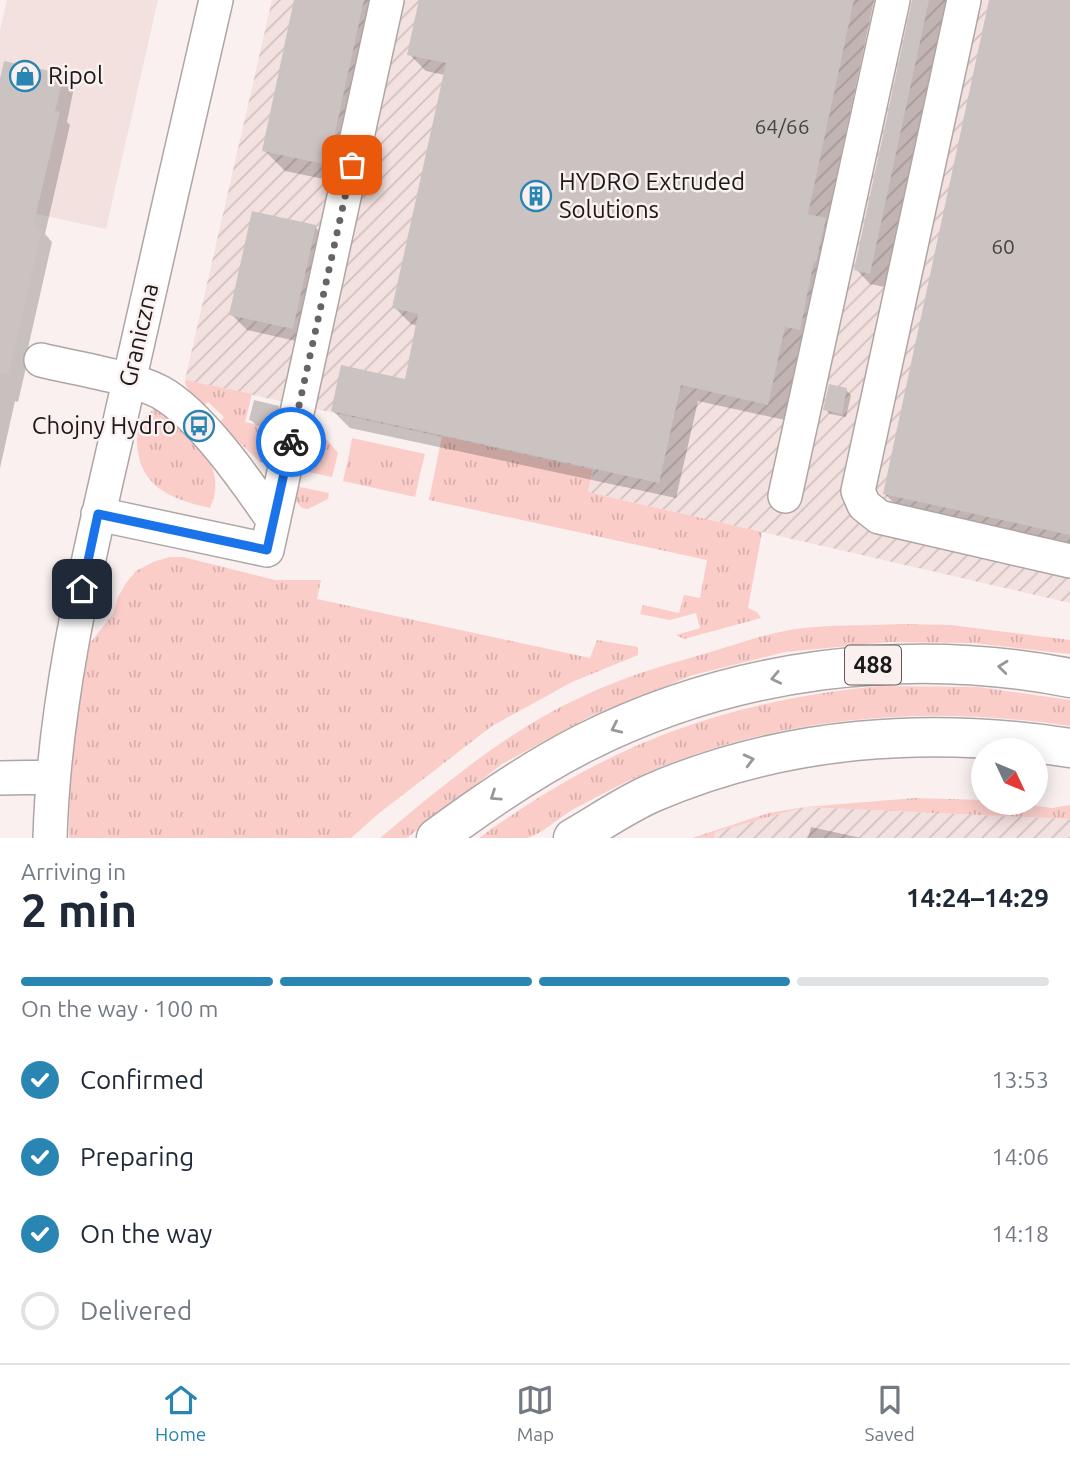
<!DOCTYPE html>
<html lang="en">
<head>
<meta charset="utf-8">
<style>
  body { margin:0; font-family:Ubuntu,sans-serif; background:#f6f6f7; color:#1f2937; height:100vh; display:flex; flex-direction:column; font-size:26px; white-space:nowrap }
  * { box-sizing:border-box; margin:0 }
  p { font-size:23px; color:#747a83 }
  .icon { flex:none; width:38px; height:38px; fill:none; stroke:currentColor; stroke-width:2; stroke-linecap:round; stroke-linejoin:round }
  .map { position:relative; height:838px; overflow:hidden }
  .drawer { display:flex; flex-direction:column; background:#fff; flex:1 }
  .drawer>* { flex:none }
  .needle { width:46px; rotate:134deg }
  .tools { position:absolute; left:971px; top:738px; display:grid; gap:14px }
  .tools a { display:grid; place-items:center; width:77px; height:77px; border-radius:50%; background:#fff; box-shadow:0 4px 18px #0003; font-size:35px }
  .pin { position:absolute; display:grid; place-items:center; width:60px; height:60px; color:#fff; margin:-30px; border-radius:14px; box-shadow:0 4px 10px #0006 }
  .courier { position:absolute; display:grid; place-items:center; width:70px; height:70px; margin:-35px; border:5px solid #1a73e8; border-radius:50%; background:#fff; color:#222; box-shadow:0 2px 9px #0007 }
  .headline em { font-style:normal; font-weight:700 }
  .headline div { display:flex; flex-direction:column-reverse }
  .headline { display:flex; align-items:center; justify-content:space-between; height:119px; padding:0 21px }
  h1 { font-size:46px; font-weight:700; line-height:52px }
  .bar { display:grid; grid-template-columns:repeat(4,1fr); gap:10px 7px; align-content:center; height:84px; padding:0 21px }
  .bar i { height:9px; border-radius:5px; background:#e0e1e3 }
  .bar .on { background:#2985b2 }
  .bar p { grid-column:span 4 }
  ol { padding:0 21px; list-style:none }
  li { display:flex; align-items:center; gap:21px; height:77px }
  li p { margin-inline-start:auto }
  li .icon { padding:7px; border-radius:50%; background:#2985b2; color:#fff; stroke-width:4 }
  li:last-child { color:#747a83 }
  li i { width:38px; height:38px; border:4px solid #e0e1e3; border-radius:50% }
  .menu { display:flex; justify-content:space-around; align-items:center; height:98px; border-top:2px solid #e0e1e3; background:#fff; font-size:19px; color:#747a83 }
  .menu a { display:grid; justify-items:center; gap:4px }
  .menu .on { color:#2985b2 }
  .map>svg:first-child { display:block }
  .built { fill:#f3e1df }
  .industrial { fill:url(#industrial-furrows) }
  .grass { fill:url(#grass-tufts) }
  .garden { fill:#facdc9 }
  .shadow { fill:#0003 }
  .building { fill:#cbc3c2 }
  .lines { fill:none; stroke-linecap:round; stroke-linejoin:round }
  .minor-casing { stroke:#aea6a5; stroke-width:36 }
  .major-casing { stroke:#aea6a5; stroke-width:41 }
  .minor { stroke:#fff; stroke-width:33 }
  .major { stroke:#fff; stroke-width:38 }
  .oneway { stroke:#999898 }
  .done { stroke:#696464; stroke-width:7; stroke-dasharray:0 12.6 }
  .route { stroke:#1a73e8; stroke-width:9 }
  .labels { text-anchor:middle; stroke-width:5; stroke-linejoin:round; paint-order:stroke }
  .number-label { font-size:21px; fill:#484443 }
  .shield { fill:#f9f0ef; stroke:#5e5a59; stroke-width:2 }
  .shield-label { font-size:23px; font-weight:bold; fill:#1c1919 }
  .poi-label { font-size:24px; fill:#1c1919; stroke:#f9f0ef; text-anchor:start }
  .street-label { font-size:24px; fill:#1c1919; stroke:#f9f0ef }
</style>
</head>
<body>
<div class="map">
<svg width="1070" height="838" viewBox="0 0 1070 838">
  <defs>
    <pattern id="industrial-furrows" width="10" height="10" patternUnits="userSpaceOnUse" patternTransform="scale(1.75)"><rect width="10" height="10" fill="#f3e1df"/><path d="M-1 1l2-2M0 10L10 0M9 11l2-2" fill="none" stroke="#d0c0bf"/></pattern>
    <pattern id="grass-tufts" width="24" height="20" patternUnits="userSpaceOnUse" patternTransform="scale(1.75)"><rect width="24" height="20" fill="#facdc9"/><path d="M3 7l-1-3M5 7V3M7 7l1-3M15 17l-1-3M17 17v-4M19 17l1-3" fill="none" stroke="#d6afac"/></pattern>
  </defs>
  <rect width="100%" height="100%" fill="#f9f0ef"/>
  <path class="built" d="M 7,0 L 158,0 L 106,229 L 0,206 L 0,31 Z"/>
  <path class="industrial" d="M 272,0 L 1070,0 L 1070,603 L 588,492 L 593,473 L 573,466 L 185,380 Z
    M 805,807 L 1070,819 L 1070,838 L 706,838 L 715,832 Z"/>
  <path class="grass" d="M 185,380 L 252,394 L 245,422 L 280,430 L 272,464 L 260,462 L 219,423 L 224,417 L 208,402 L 203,407 C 196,399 185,390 185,380 Z
    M 154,409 L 162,409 C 190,435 230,465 210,508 C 171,499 138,487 137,441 C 136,429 144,416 154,409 Z
    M 308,426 L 318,429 L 338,453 L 332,477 L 299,470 Z
    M 442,436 L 593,470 L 588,492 L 762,532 L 748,608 L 757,612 L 761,618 L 684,639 L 676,635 L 700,628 L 696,613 L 670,620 L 640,614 L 643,605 L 679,613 L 684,595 L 700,598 L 707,560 L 429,500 Z
    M 349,455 L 394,455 L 420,474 L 415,497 L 343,481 Z
    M 295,486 L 329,493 L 328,499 L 308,509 L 302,508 L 292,497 Z
    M 170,557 L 183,557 L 275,580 L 321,580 L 317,599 L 590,658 L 597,640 L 638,647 L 638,655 L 572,682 L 492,726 L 378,814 L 351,838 L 69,838 L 70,759 L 83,652 L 113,614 L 118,597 L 126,583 L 136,571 L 153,562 Z
    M 902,624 L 951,625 L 1070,640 L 1070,654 L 973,643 L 890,642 L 785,652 L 693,675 L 589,717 L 502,764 L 407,838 L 380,838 C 442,786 506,732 579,698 C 622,677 668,664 714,651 C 741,643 768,633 796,629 C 830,624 867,626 902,624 Z
    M 879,686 L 978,687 L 1070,700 L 1070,726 C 930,705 790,715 658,768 C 628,780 600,795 572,810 C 559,818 540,835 527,838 C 513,838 493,838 479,838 C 607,745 721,702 879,686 Z
    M 915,798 L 983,800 L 984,803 L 1016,803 L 1052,808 L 1070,805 L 1070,819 L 805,807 L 715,832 L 714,838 L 692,838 L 769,813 L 805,807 Z"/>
  <path class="garden" d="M 352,438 L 425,454 L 420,474 L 394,455 L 349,455 Z"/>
  <path class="shadow" d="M 296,0 L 388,0 L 348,184 L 285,171 L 264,150 Z
    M 421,0 L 874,0 L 827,222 L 842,237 L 785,420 L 698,401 L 676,498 L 350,428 L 333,411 L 406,381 L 418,326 L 411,324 L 394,307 L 445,75 L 426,71 L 409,54 Z
    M 913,0 L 948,0 L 885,287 L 870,284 L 856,269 Z
    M 991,0 L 1070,0 L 1070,546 L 901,510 L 885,494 Z
    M 63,76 L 74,87 L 67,122 L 70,125 L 45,234 L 52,242 L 28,348 L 30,350 L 18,402 L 15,401 L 0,468 L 0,87 Z
    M 315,227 L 331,243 L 309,344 L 247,330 L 231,314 Z
    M 846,390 L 851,395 L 846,417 L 830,414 L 825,409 Z
    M 278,407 L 283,412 L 279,430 L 256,425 L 251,420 Z
    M 811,827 L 861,838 L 808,838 Z"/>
  <path class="building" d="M 294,0 L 364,0 L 328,165 L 262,151 Z
    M 419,0 L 854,0 L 808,214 L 826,218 L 816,262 L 814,261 L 800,330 L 785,327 L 768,405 L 681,385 L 659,483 L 331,411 L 341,365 L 405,379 L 418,314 L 392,308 L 446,63 L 407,55 Z
    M 912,0 L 929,0 L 870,274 L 854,270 Z
    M 989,0 L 1070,0 L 1070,535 L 883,494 Z
    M 4,61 L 64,74 L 55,111 L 60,112 L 33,227 L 42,229 L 9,374 L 0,373 L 0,79 Z
    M 252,211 L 316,225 L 293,329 L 229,315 Z
    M 829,384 L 847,388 L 842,414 L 823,410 Z
    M 254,400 L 279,406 L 274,426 L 249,420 Z"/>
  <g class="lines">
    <g class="minor-casing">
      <path id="minor" d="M 964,0 L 858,491 L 864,505 L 879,517 L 1070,561
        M 41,360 C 77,369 128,376 160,392 C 200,414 247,482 273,520
        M 785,496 L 893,0
        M 98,514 L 267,550 L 387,0
        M 0,778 L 52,777
        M 50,838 C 54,699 87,565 118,430 C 150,287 183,143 216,0"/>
    </g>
    <g class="major-casing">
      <path id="major" d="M 436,838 C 483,803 531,770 584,743 C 733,668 906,646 1070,678
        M 573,838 C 599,823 625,805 652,793 C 784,736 929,726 1070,748"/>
    </g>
    <use href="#minor" class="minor"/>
    <use href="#major" class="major"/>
  </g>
  <defs><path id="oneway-chevron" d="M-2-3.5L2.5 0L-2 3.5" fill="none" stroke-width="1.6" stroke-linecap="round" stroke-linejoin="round" transform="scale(1.75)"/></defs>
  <g class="oneway">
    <use href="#oneway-chevron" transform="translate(1003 667) rotate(-174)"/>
    <use href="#oneway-chevron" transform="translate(776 678) rotate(168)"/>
    <use href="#oneway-chevron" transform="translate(616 728) rotate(155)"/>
    <use href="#oneway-chevron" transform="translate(749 760) rotate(-14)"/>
    <use href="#oneway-chevron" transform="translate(495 796) rotate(146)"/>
  </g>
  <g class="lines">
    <path class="done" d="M 291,442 L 352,165"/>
    <path class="route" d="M 82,589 L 98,514 L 267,550 L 291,442"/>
  </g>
  <defs>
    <g id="shop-ring" transform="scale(1.575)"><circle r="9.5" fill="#f9f0ef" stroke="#2985b2" stroke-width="1.5"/><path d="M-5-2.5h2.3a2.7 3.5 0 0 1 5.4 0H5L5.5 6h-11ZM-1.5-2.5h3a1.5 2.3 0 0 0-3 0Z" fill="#2985b2"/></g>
    <g id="building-ring" transform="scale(1.575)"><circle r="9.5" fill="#f9f0ef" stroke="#2985b2" stroke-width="1.5"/><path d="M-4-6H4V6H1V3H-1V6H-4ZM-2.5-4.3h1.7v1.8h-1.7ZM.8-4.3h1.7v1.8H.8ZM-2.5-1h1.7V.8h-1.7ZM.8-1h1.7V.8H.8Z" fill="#2985b2"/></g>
    <g id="bus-ring" transform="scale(1.575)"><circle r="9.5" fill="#f9f0ef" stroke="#2985b2" stroke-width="1.5"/><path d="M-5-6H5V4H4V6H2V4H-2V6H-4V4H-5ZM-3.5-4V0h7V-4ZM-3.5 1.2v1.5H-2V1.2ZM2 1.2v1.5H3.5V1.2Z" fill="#2985b2"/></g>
  </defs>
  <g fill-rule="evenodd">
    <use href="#shop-ring" x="25" y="76"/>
    <use href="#building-ring" x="536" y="196"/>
    <use href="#bus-ring" x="199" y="426"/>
  </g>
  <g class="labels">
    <g class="number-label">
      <text x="782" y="134">64/66</text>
      <text x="1003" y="254">60</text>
    </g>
    <rect class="shield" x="845" y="645.5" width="56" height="39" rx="5"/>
    <g class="shield-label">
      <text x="873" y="673">488</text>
    </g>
    <g class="poi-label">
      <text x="48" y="84">Ripol</text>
      <text x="559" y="190">HYDRO Extruded<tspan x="559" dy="28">Solutions</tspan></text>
      <text x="176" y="434" text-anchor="end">Chojny Hydro</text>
    </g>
    <g class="street-label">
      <text transform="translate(139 335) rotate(-77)" y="8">Graniczna</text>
    </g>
  </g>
</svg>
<div class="tools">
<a><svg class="needle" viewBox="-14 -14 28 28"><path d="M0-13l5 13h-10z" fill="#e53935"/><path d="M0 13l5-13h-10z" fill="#747a83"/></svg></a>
</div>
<div class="pin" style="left:352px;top:165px;background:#ea580c"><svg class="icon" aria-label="bag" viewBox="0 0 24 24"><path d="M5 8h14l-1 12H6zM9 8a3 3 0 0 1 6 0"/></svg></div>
<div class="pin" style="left:82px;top:589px;background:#1f2937"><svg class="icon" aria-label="home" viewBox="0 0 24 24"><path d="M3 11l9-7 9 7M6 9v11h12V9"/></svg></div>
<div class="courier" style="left:291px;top:442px"><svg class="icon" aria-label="bike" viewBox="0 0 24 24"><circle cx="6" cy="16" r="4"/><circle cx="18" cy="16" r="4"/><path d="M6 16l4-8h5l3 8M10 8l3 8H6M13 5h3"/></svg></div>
</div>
<section class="drawer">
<div class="headline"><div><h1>2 min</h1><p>Arriving in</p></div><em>14:24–14:29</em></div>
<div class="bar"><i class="on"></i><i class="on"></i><i class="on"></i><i></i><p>On the way · 100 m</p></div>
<ol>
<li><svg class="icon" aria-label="check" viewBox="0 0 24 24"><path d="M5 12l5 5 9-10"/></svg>Confirmed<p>13:53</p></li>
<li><svg class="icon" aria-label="check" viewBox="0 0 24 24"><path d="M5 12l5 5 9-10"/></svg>Preparing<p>14:06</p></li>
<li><svg class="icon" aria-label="check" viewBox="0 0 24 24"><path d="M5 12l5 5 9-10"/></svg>On the way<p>14:18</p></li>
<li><i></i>Delivered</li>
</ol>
</section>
<nav class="menu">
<a class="on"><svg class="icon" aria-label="home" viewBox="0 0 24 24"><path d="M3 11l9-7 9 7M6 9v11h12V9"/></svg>Home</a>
<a><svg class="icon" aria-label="map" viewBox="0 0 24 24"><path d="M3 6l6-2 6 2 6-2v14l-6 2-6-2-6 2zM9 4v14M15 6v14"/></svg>Map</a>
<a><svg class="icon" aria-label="saved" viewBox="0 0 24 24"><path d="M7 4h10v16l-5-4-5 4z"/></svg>Saved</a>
</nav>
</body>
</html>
